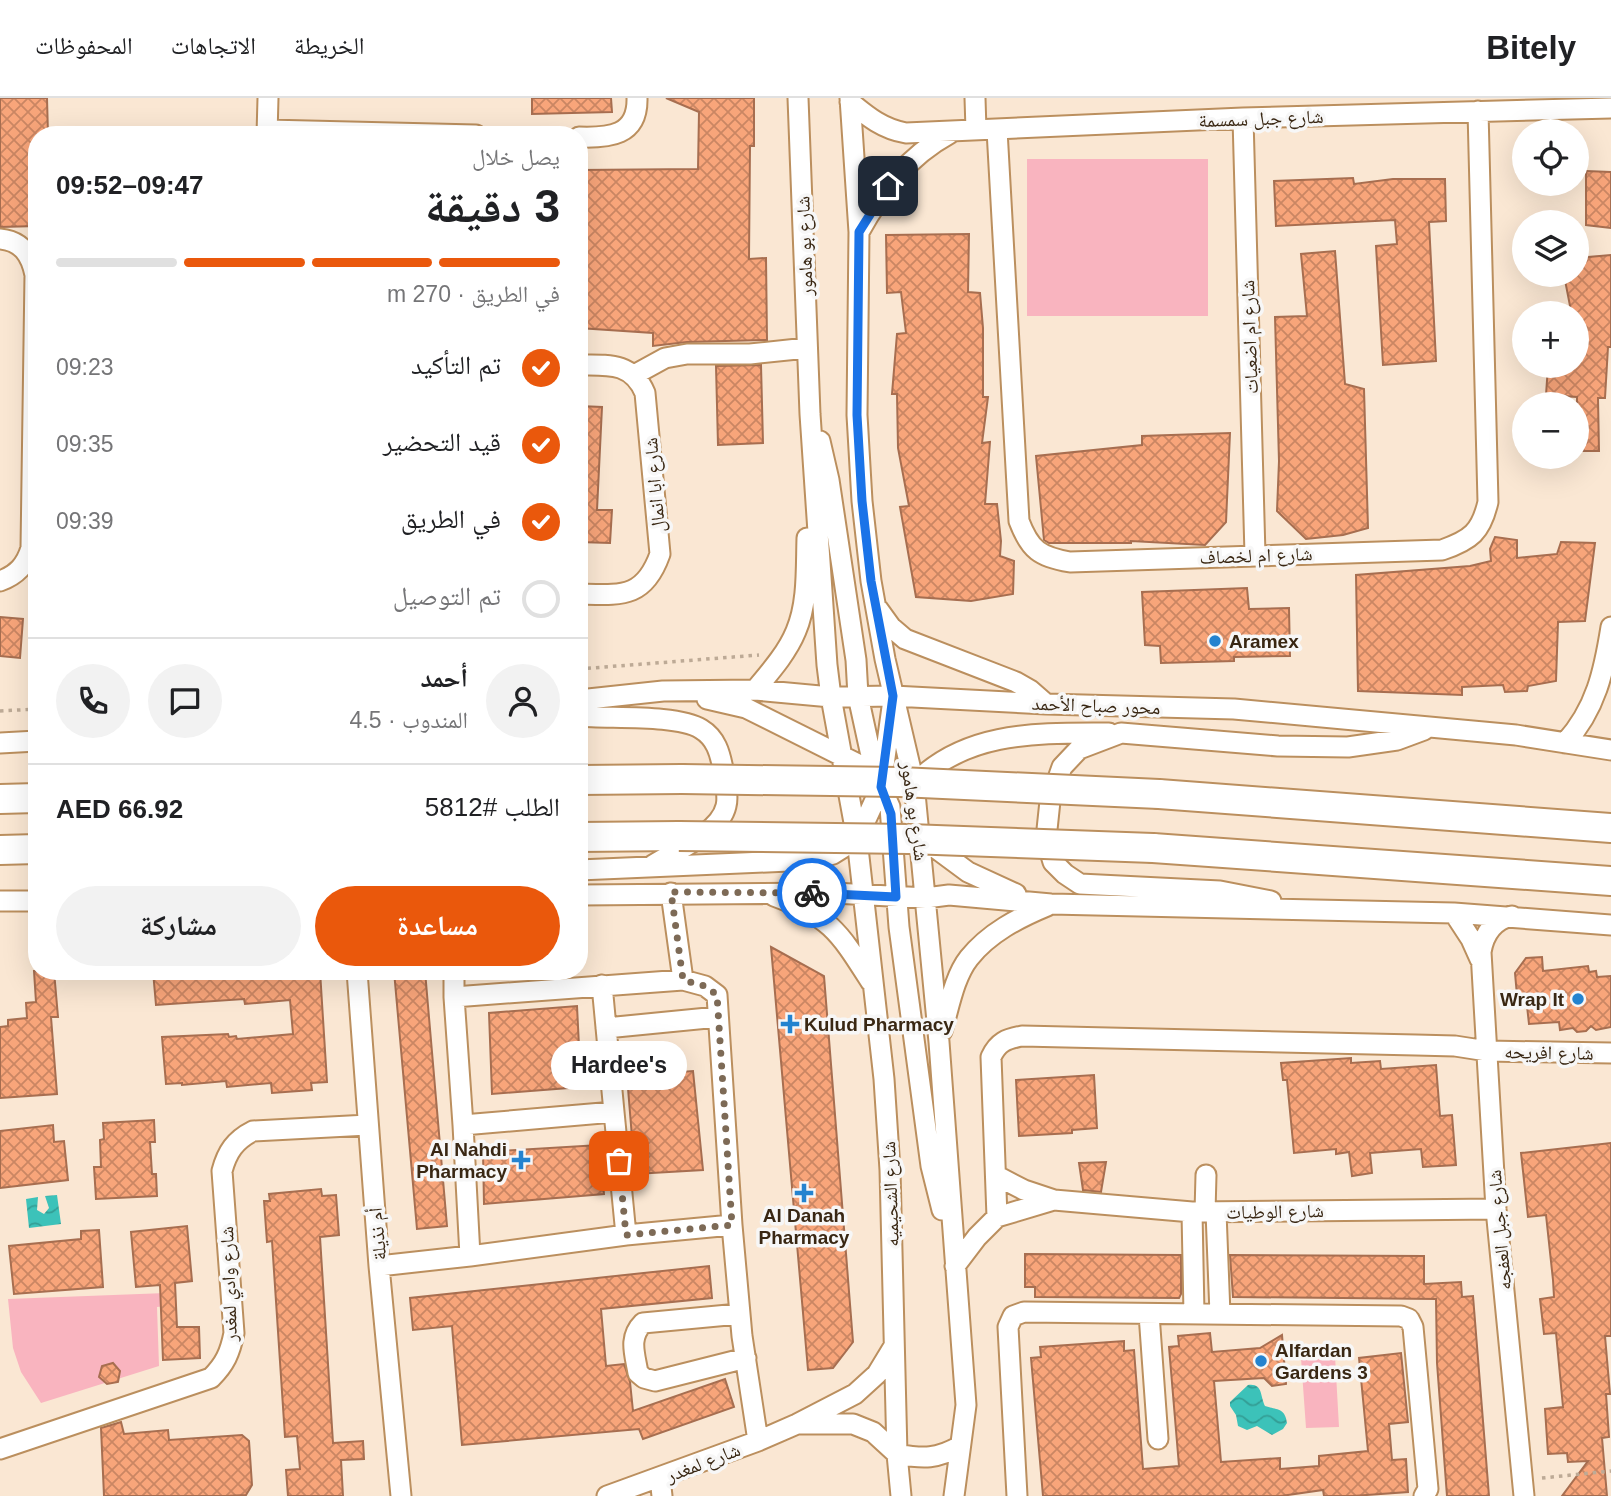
<!DOCTYPE html>
<html lang="ar">
<head>
<meta charset="utf-8">
<style>
  body { margin:0; font-family:Arial,"Noto Naskh Arabic",sans-serif; background:#f2f2f2; color:#202124; direction:rtl; height:100vh; display:flex; flex-direction:column; font-size:26px; white-space:nowrap }
  * { box-sizing:border-box; margin:0 }
  p { font-size:23px; color:#757577 }
  .icon { flex:none; width:38px; height:38px; fill:none; stroke:currentColor; stroke-width:2; stroke-linecap:round; stroke-linejoin:round }
  .map { position:relative; flex:1; overflow:hidden; direction:ltr }
  .details { position:absolute; left:28px; top:28px; width:560px; height:854px; display:flex; flex-direction:column; background:#fff; border-radius:28px; box-shadow:0 7px 28px #0002; direction:rtl }
  .details>* { flex:none }
  .buttons { position:absolute; left:1512px; top:21px; display:grid; gap:14px }
  .buttons a { display:grid; place-items:center; width:77px; height:77px; border-radius:50%; background:#fff; box-shadow:0 7px 28px #0002; font-size:35px }
  .pin { position:absolute; display:grid; place-items:center; width:60px; height:60px; color:#fff; margin:-30px; border-radius:14px; box-shadow:0 4px 10px #0006 }
  .courier { position:absolute; display:grid; place-items:center; width:70px; height:70px; margin:-35px; border:5px solid #1a73e8; border-radius:50%; background:#fff; color:#222; box-shadow:0 2px 9px #0007 }
  .bubble { position:absolute; height:49px; border-radius:24px; background:#fff; box-shadow:0 7px 28px #0002; font-size:23px; font-weight:700; line-height:49px; text-align:center; direction:rtl }
  .head em { font-style:normal; font-weight:700 }
  .head div { display:flex; flex-direction:column-reverse }
  .head { display:flex; align-items:center; justify-content:space-between; height:119px; padding:0 28px }
  h1 { font-size:46px; font-weight:700; line-height:52px }
  .bar { display:grid; grid-template-columns:repeat(4,1fr); gap:10px 7px; align-content:center; height:84px; padding:0 28px }
  .bar i { height:9px; border-radius:5px; background:#e0e0e0 }
  .bar .current { background:#ea580c }
  .bar p { grid-column:span 4 }
  .line { display:flex; align-items:center; gap:18px; padding:0 28px; border-top:2px solid #e0e0e0 }
  .line div { flex:1 }
  .round { display:grid; place-items:center; flex:none; width:74px; height:74px; border-radius:37px; background:#f2f2f2 }
  ol { padding:0 28px; list-style:none }
  li { display:flex; align-items:center; gap:21px; height:77px }
  li p { margin-inline-start:auto }
  li .icon { padding:7px; border-radius:50%; background:#ea580c; color:#fff; stroke-width:4 }
  li:last-child { color:#757577 }
  li i { width:38px; height:38px; border:4px solid #e0e0e0; border-radius:50% }
  .primary-button { display:flex; gap:14px; margin-top:auto; padding:14px 28px }
  .primary-button a { flex:1; height:80px; border-radius:42px; background:#ea580c; color:#fff; font-size:28px; font-weight:700; line-height:80px; text-align:center }
  .primary-button a+a { background:#f2f2f2; color:#202124 }
  header { display:flex; align-items:center; gap:42px; box-sizing:border-box; height:98px; padding:0 35px; background:#fff; border-bottom:2px solid #e0e0e0 }
  header strong { font-size:33px }
  nav { display:flex; gap:38px; margin-inline-start:auto; font-size:24px }
  .map>svg:first-child { display:block }
  .green { fill:#f9b4bf }
  .water { fill:url(#water-waves) }
  .building { fill:url(#building-cross-hatch); stroke:#a76e50; stroke-width:2 }
  .lines { fill:none; stroke-linecap:round; stroke-linejoin:round }
  .minor-casing { stroke:#bb8f5e; stroke-width:23 }
  .highway-casing { stroke:#bb8f5e; stroke-width:32 }
  .path { stroke:#bdaa96; stroke-width:3.5; stroke-dasharray:3.5 5; stroke-linecap:butt }
  .minor { stroke:#fff; stroke-width:19 }
  .highway { stroke:#fff; stroke-width:28 }
  .highway-bridge-casing { stroke:#bb8f5e; stroke-width:32; stroke-linecap:butt }
  .highway-bridge { stroke:#fff; stroke-width:28 }
  .done { stroke:#7d6a56; stroke-width:7; stroke-dasharray:0 12.6 }
  .route { stroke:#1a73e8; stroke-width:9 }
  .poi-dot { fill:#2483cf; stroke:#f7f7f7; stroke-width:2.5 }
  .labels { text-anchor:middle; stroke-width:7; stroke-linejoin:round; paint-order:stroke }
  .street-label { font-size:19px; fill:#392713; stroke:#f7f7f7 }
  .poi-label { font-size:19px; font-weight:bold; fill:#392713; stroke:#f7f7f7; text-anchor:start }
</style>
</head>
<body>
<header>
<strong>Bitely</strong>
<nav><a>الخريطة</a><a>الاتجاهات</a><a>المحفوظات</a></nav>
</header>
<div class="map">
<svg width="1611" height="1398" viewBox="0 0 1611 1398">
  <defs>
    <pattern id="water-waves" width="16" height="10" patternUnits="userSpaceOnUse" patternTransform="scale(1.75)"><rect width="16" height="10" fill="#3cc2b9"/><path d="M0 5q4-4 8 0t8 0" fill="none" stroke="#339e95"/></pattern>
    <pattern id="building-cross-hatch" width="8" height="8" patternUnits="userSpaceOnUse" patternTransform="scale(1.75)"><rect width="8" height="8" fill="#f8a57a"/><path d="M0 0l8 8M0 8l8-8" fill="none" stroke="#ca8663"/></pattern>
  </defs>
  <rect width="100%" height="100%" fill="#fae7d3"/>
  <path class="green" d="M 1027,61 L 1208,61 L 1208,218 L 1027,218 Z
    M 166,1195 L 167,1208 L 157,1209 L 159,1268 L 41,1305 L 21,1274 L 13,1250 L 8,1201 Z
    M 1335,1258 L 1339,1329 L 1306,1330 L 1301,1260 Z"/>
  <path class="water" d="M 57,1097 L 61,1126 L 29,1130 L 26,1101 L 38,1099 L 37,1112 L 44,1116 L 49,1110 L 45,1098 Z
    M 1248,1287 C 1263,1285 1260,1298 1265,1308 C 1276,1312 1285,1309 1287,1325 L 1283,1331 L 1272,1337 L 1257,1328 L 1247,1332 L 1238,1328 L 1236,1317 L 1230,1308 L 1230,1304 Z"/>
  <path class="building" d="M 0,0 L 47,0 L 48,37 L 37,37 L 37,128 L 0,129 Z
    M 532,0 L 611,0 L 612,14 L 532,16 Z
    M 666,0 L 754,0 L 754,48 L 750,48 L 749,161 L 766,160 L 767,242 L 687,244 L 653,248 L 653,235 L 579,230 L 579,72 L 698,71 L 699,14 Z
    M 1586,73 L 1611,74 L 1611,130 L 1586,127 Z
    M 1353,80 L 1354,86 L 1393,81 L 1445,81 L 1446,123 L 1429,124 L 1436,263 L 1383,267 L 1376,148 L 1397,146 L 1395,122 L 1276,128 L 1274,83 Z
    M 969,136 L 968,194 L 980,195 L 983,230 L 983,299 L 988,299 L 982,345 L 990,344 L 985,406 L 997,406 L 1001,443 L 1000,458 L 1014,463 L 1013,496 L 971,503 L 916,499 L 900,409 L 909,408 L 898,350 L 897,296 L 892,296 L 897,236 L 906,235 L 901,194 L 887,195 L 886,137 Z
    M 1335,153 L 1345,286 L 1364,291 L 1368,430 L 1343,437 L 1306,441 L 1277,413 L 1279,363 L 1275,219 L 1307,218 L 1301,156 Z
    M 1611,157 L 1611,249 L 1608,249 L 1605,300 L 1598,300 L 1599,353 L 1577,353 L 1577,299 L 1546,297 L 1548,268 L 1577,268 L 1577,215 L 1571,213 L 1564,177 L 1577,177 L 1577,160 Z
    M 761,267 L 763,345 L 718,347 L 716,268 Z
    M 579,308 L 602,309 L 597,412 L 612,412 L 610,445 L 579,444 Z
    M 1230,335 L 1226,424 L 1205,447 L 1131,443 L 1131,445 L 1049,445 L 1044,442 L 1036,358 L 1142,347 L 1142,338 Z
    M 1495,439 L 1517,442 L 1517,460 L 1557,456 L 1561,444 L 1595,445 L 1585,523 L 1558,524 L 1556,583 L 1528,588 L 1527,593 L 1505,594 L 1503,587 L 1462,589 L 1462,597 L 1358,593 L 1356,477 L 1470,468 L 1491,463 L 1490,451 Z
    M 1247,490 L 1249,511 L 1289,510 L 1290,558 L 1234,559 L 1234,563 L 1161,565 L 1160,548 L 1145,547 L 1142,494 Z
    M 0,519 L 23,521 L 20,560 L 0,558 Z
    M 771,849 L 824,878 L 853,1244 L 833,1270 L 808,1272 Z
    M 1542,859 L 1543,873 L 1588,868 L 1589,874 L 1596,873 L 1597,879 L 1611,878 L 1611,929 L 1596,932 L 1591,928 L 1586,933 L 1577,934 L 1573,930 L 1560,932 L 1559,924 L 1529,926 L 1527,908 L 1518,909 L 1515,875 L 1526,860 Z
    M 34,873 L 54,873 L 58,919 L 51,919 L 57,996 L 0,1000 L 0,929 L 8,928 L 8,922 L 27,920 L 26,905 L 36,904 Z
    M 153,873 L 320,873 L 327,984 L 311,985 L 312,992 L 272,995 L 271,985 L 227,989 L 226,983 L 182,987 L 182,985 L 166,986 L 162,939 L 228,936 L 229,939 L 236,938 L 237,941 L 293,936 L 290,902 L 245,906 L 244,901 L 156,907 Z
    M 394,873 L 425,873 L 447,1128 L 417,1131 Z
    M 577,908 L 581,989 L 492,996 L 489,915 Z
    M 1351,960 L 1351,965 L 1380,963 L 1381,971 L 1436,967 L 1440,1018 L 1452,1017 L 1456,1067 L 1423,1069 L 1421,1051 L 1370,1055 L 1372,1075 L 1352,1078 L 1349,1054 L 1336,1056 L 1336,1051 L 1294,1055 L 1287,982 L 1283,982 L 1281,965 Z
    M 693,973 L 703,1072 L 635,1076 L 627,978 Z
    M 1094,977 L 1097,1030 L 1072,1032 L 1072,1035 L 1019,1038 L 1016,982 Z
    M 154,1022 L 155,1044 L 150,1044 L 152,1076 L 156,1076 L 157,1098 L 96,1101 L 94,1069 L 101,1069 L 100,1042 L 104,1041 L 103,1025 Z
    M 53,1027 L 54,1044 L 64,1043 L 68,1082 L 0,1090 L 0,1033 Z
    M 1611,1045 L 1611,1238 L 1605,1238 L 1610,1296 L 1606,1296 L 1609,1339 L 1602,1340 L 1607,1398 L 1562,1398 L 1588,1363 L 1568,1364 L 1567,1355 L 1548,1356 L 1545,1311 L 1563,1309 L 1556,1235 L 1544,1236 L 1540,1201 L 1554,1199 L 1553,1182 L 1546,1117 L 1528,1119 L 1521,1055 Z
    M 599,1047 L 604,1096 L 484,1106 L 483,1054 Z
    M 1106,1064 L 1101,1094 L 1083,1092 L 1079,1065 Z
    M 321,1091 L 322,1098 L 336,1097 L 339,1137 L 320,1139 L 333,1345 L 363,1343 L 364,1361 L 341,1362 L 343,1398 L 288,1398 L 286,1372 L 300,1371 L 297,1338 L 285,1339 L 272,1143 L 267,1144 L 264,1103 L 270,1103 L 269,1096 Z
    M 187,1128 L 192,1183 L 175,1185 L 177,1229 L 199,1229 L 200,1260 L 163,1262 L 160,1187 L 136,1189 L 131,1134 Z
    M 99,1132 L 103,1189 L 14,1196 L 9,1148 L 81,1141 L 81,1133 Z
    M 1025,1156 L 1181,1157 L 1181,1196 L 1179,1200 L 1035,1199 L 1035,1189 L 1025,1189 Z
    M 1230,1157 L 1424,1158 L 1424,1186 L 1461,1184 L 1462,1199 L 1473,1198 L 1489,1398 L 1447,1398 L 1437,1265 L 1436,1201 L 1233,1199 Z
    M 709,1168 L 712,1200 L 601,1211 L 606,1268 L 624,1266 L 630,1284 L 633,1313 L 725,1281 L 734,1309 L 643,1341 L 639,1331 L 462,1347 L 452,1228 L 413,1232 L 410,1200 Z
    M 1210,1235 L 1212,1254 L 1260,1250 L 1282,1237 L 1286,1286 L 1272,1288 L 1264,1280 L 1214,1283 L 1221,1364 L 1280,1360 L 1280,1371 L 1319,1368 L 1319,1358 L 1368,1353 L 1359,1260 L 1401,1255 L 1408,1324 L 1389,1326 L 1392,1362 L 1406,1361 L 1408,1394 L 1353,1398 L 1324,1398 L 1323,1392 L 1281,1398 L 1043,1398 L 1031,1260 L 1041,1259 L 1040,1249 L 1124,1243 L 1124,1253 L 1134,1252 L 1143,1371 L 1179,1368 L 1169,1249 L 1179,1248 L 1178,1238 Z
    M 113,1265 L 120,1273 L 118,1284 L 107,1286 L 99,1279 L 102,1268 Z
    M 121,1324 L 124,1336 L 168,1332 L 169,1342 L 242,1337 L 249,1343 L 252,1387 L 246,1397 L 226,1398 L 104,1398 L 101,1330 Z"/>
  <g class="lines">
    <g class="minor-casing">
      <path id="minor" d="M 798,0 L 810,316 L 827,567 L 831,599 L 857,741 L 884,981 L 890,1072 L 897,1356 L 901,1398
        M 850,0 L 859,134 L 857,317 L 862,403 L 871,483 L 885,561 L 914,685 L 939,944 L 966,1307 L 954,1398
        M 975,0 L 976,32
        M 850,4 C 868,19 883,31 906,35 L 1243,20 L 1611,10
        M 1243,20 L 1255,457
        M 267,32 L 476,37
        M 997,32 L 1019,423 C 1030,452 1040,459 1070,464 L 1442,452 C 1471,442 1481,434 1488,404 L 1478,13
        M 267,37 L 268,0
        M 579,39 C 609,40 638,38 637,0
        M 859,134 C 882,93 907,59 949,36
        M 0,141 C 22,143 31,157 35,177 L 31,450 C 26,467 17,477 0,483
        M 579,267 C 608,267 632,264 645,295 L 660,456 C 644,501 621,497 579,496
        M 634,277 L 665,260 L 687,256 L 750,256 L 807,250
        M 820,343 L 829,382 L 856,562 L 858,598 L 870,653 L 881,681
        M 878,511 L 891,529 L 905,541 L 1016,584 L 1030,592 L 1046,606
        M 755,592 C 770,574 787,555 796,533 C 808,505 806,470 807,440
        M 707,601 L 746,610 L 864,669 L 881,689 L 890,709 L 899,829 L 931,1068 L 942,1112
        M 579,602 L 663,593 L 755,592 L 831,599 L 893,598 L 1046,606 L 1234,611 L 1516,637 L 1611,652
        M 579,618 C 609,621 677,616 701,631 C 716,640 720,655 723,671 C 724,683 729,697 726,708 C 720,735 675,753 653,767
        M 0,645 L 37,643
        M 1565,645 C 1596,611 1604,573 1611,529
        M 912,688 C 964,632 1039,635 1109,635
        M 922,740 L 968,774 L 1016,796
        M 579,772 L 812,762 L 833,756 L 857,741 L 881,689 L 892,609
        M 671,795 L 683,882
        M 579,797 L 834,795 L 926,800 L 949,797 L 1051,806 L 1454,815 L 1611,827
        M 774,798 C 831,819 839,834 871,884
        M 0,803 L 37,803
        M 1271,803 L 1220,793 L 1080,786 L 1065,776 L 1053,764 L 1046,741 L 1050,703 L 1062,669 L 1079,651 L 1121,635 L 1278,648 L 1348,649 L 1397,642 L 1424,632
        M 1454,815 L 1471,841 L 1480,861
        M 1512,818 C 1493,822 1484,836 1481,854 L 1496,1111 L 1524,1398
        M 357,873 L 379,1168 L 401,1398
        M 602,887 L 614,1014
        M 454,899 L 683,882 L 705,888 L 717,897 L 732,1127 L 626,1137 L 614,1014 L 463,1027 L 454,899 L 454,873
        M 606,930 L 718,919
        M 942,933 C 949,910 954,879 969,860 C 989,835 1018,820 1047,808
        M 463,1027 L 470,1158 L 626,1137
        M 997,1078 L 1024,1092 L 1054,1102 L 1192,1114 L 1496,1111
        M 1192,1114 L 1194,1216
        M 1205,1114 L 1206,1077
        M 1216,1114 L 1220,1216
        M 997,1119 L 991,959 C 998,944 1006,941 1022,938 L 1416,947 L 1455,948 L 1487,953 L 1611,955
        M 732,1127 L 742,1238 L 758,1343
        M 379,1168 L 470,1158
        M 955,1168 L 977,1139 L 997,1119 L 1054,1102
        M 739,1216 L 643,1225 C 628,1240 635,1256 638,1275 L 644,1280 L 655,1283 L 746,1260
        M 1149,1216 L 1158,1341
        M 802,1326 L 853,1326 L 873,1334 L 897,1356
        M 0,1351 L 211,1280 C 225,1266 230,1255 234,1235 L 222,1073 C 227,1054 235,1042 253,1033 L 368,1027
        M 897,1356 C 924,1361 937,1361 960,1348
        M 660,1380 L 662,1398
        M 607,1398 L 758,1343 L 797,1326 L 855,1296 L 877,1276 L 894,1248
        M 1017,1398 L 1008,1229 L 1013,1218 L 1024,1214 L 1401,1218 L 1409,1221 L 1413,1229 L 1428,1391 L 1424,1398"/>
    </g>
    <g class="highway-casing">
      <path id="highway" d="M 579,682 L 682,681
        M 1159,696 L 1611,730
        M 0,701 L 37,700
        M 579,739 L 679,738
        M 1153,750 L 1611,783
        M 0,752 L 37,751"/>
    </g>
    <path class="path" d="M 579,571 L 759,557
      M 0,613 L 37,611
      M 1542,1380 L 1611,1373"/>
    <use href="#minor" class="minor"/>
    <use href="#highway" class="highway"/>
    <g class="highway-bridge-casing">
      <path id="highway-bridge" d="M 682,681 L 900,684 L 1159,696
        M 679,738 L 909,741 L 1153,750"/>
    </g>
    <use href="#highway-bridge" class="highway-bridge"/>
  </g>
  <g class="lines">
    <path class="done" d="M 619,1063 L 626,1137 L 732,1127 L 717,897 L 705,888 L 683,882 L 671,794 L 812,795"/>
    <path class="route" d="M 812,795 L 896,799 L 891,716 L 881,689 L 893,598 L 871,483 L 862,403 L 857,317 L 859,134 L 888,88"/>
  </g>
  <g class="poi-dot">
    <circle cx="1215" cy="543" r="7"/>
    <circle cx="1578" cy="901" r="7"/>
    <path d="M786.5 915.5h7v7h7v7h-7v7h-7v-7h-7v-7h7z"/>
    <path d="M517.5 1051.5h7v7h7v7h-7v7h-7v-7h-7v-7h7z"/>
    <path d="M800.5 1084.5h7v7h7v7h-7v7h-7v-7h-7v-7h7z"/>
    <circle cx="1261" cy="1263" r="7"/>
  </g>
  <g class="labels">
    <g class="street-label">
      <text transform="translate(1261 20) rotate(-2)" y="7">شارع جبل سمسمة</text>
      <text transform="translate(804 148) rotate(-92)" y="7">شارع بو هامور</text>
      <text transform="translate(1249 239) rotate(-92)" y="7">شارع ام اضعيات</text>
      <text transform="translate(654 387) rotate(-95)" y="7">شارع ابا انمال</text>
      <text transform="translate(1256 457) rotate(-2)" y="7">شارع ام لخصاف</text>
      <text transform="translate(1096 607) rotate(2)" y="7">محور صباح الأحمد</text>
      <text transform="translate(915 713) rotate(82)" y="7">شارع بو هامور</text>
      <text transform="translate(1549 954) rotate(1)" y="7">شارع افريحه</text>
      <text transform="translate(890 1096) rotate(-92)" y="7">شارع الشحيميه</text>
      <text transform="translate(1275 1113) rotate(-1)" y="7">شارع الوطيات</text>
      <text transform="translate(1499 1132) rotate(-95)" y="7">شارع جبل العفجه</text>
      <text transform="translate(377 1136) rotate(-95)" y="7">أم نذيلة</text>
      <text transform="translate(228 1186) rotate(-92)" y="7">شارع وادي لمغدر</text>
      <text transform="translate(703 1364) rotate(-21)" y="7">شارع لمغدر</text>
    </g>
    <g class="poi-label">
      <text x="1229" y="550">Aramex</text>
      <text x="1564" y="908" text-anchor="end">Wrap It</text>
      <text x="804" y="933">Kulud Pharmacy</text>
      <text x="507" y="1058" text-anchor="end">Al Nahdi<tspan x="507" dy="22">Pharmacy</tspan></text>
      <text x="804" y="1124" text-anchor="middle">Al Danah<tspan x="804" dy="22">Pharmacy</tspan></text>
      <text x="1275" y="1259">Alfardan<tspan x="1275" dy="22">Gardens 3</tspan></text>
    </g>
  </g>
</svg>
<div class="buttons">
<a><svg class="icon" aria-label="locate" viewBox="0 0 24 24"><circle cx="12" cy="12" r="6"/><path d="M12 2v4M12 18v4M2 12h4M18 12h4"/></svg></a>
<a><svg class="icon" aria-label="layers" viewBox="0 0 24 24"><path d="M12 4l9 5-9 5-9-5zM3 14l9 5 9-5"/></svg></a>
<a>+</a>
<a>−</a>
</div>
<div class="pin" style="left:619px;top:1063px;background:#ea580c"><svg class="icon" aria-label="bag" viewBox="0 0 24 24"><path d="M5 8h14l-1 12H6zM9 8a3 3 0 0 1 6 0"/></svg></div>
<div class="pin" style="left:888px;top:88px;background:#1f2937"><svg class="icon" aria-label="home" viewBox="0 0 24 24"><path d="M3 11l9-7 9 7M6 9v11h12V9"/></svg></div>
<div class="courier" style="left:812px;top:795px"><svg class="icon" aria-label="bike" viewBox="0 0 24 24"><circle cx="6" cy="16" r="4"/><circle cx="18" cy="16" r="4"/><path d="M6 16l4-8h5l3 8M10 8l3 8H6M13 5h3"/></svg></div>
<div class="bubble" style="left:551px;top:943px;width:136px">Hardee's</div>
<section class="details">
<div class="head"><div><h1>3 دقيقة</h1><p>يصل خلال</p></div><em>09:47–09:52</em></div>
<div class="bar"><i class="current"></i><i class="current"></i><i class="current"></i><i></i><p>في الطريق · 270 m</p></div>
<ol>
<li><svg class="icon" aria-label="check" viewBox="0 0 24 24"><path d="M5 12l5 5 9-10"/></svg>تم التأكيد<p>09:23</p></li>
<li><svg class="icon" aria-label="check" viewBox="0 0 24 24"><path d="M5 12l5 5 9-10"/></svg>قيد التحضير<p>09:35</p></li>
<li><svg class="icon" aria-label="check" viewBox="0 0 24 24"><path d="M5 12l5 5 9-10"/></svg>في الطريق<p>09:39</p></li>
<li><i></i>تم التوصيل</li>
</ol>
<div class="line" style="height:126px"><a class="round"><svg class="icon" aria-label="person" viewBox="0 0 24 24"><circle cx="12" cy="8" r="4"/><path d="M4 21q1-7 8-7t8 7"/></svg></a><div><b>أحمد</b><p>المندوب · 4.5</p></div><a class="round"><svg class="icon" aria-label="chat" viewBox="0 0 24 24"><path d="M4 5h16v11H9l-5 4z"/></svg></a><a class="round"><svg class="icon" aria-label="phone" viewBox="0 0 24 24"><path d="M5 4h4l2 5-3 2q2 4 5 5l2-3 5 2v4C11 20 4 13 5 4z"/></svg></a></div>
<div class="line" style="height:91px"><div>الطلب #5812</div><b>AED 66.92</b></div>
<div class="primary-button"><a>مساعدة</a><a>مشاركة</a></div>
</section>
</div>
</body>
</html>
